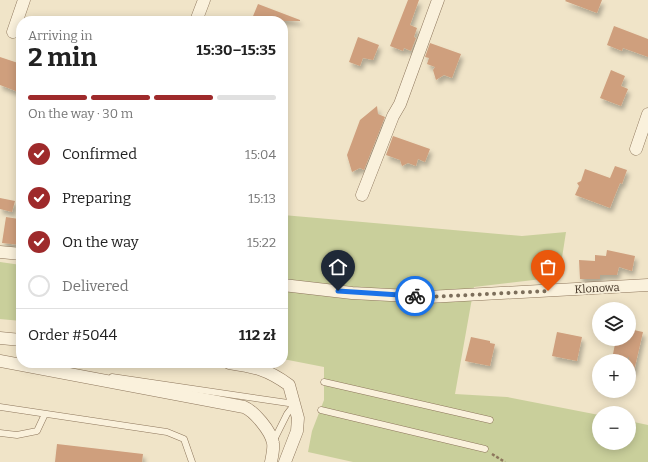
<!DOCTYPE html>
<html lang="en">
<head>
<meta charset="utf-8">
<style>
  body { margin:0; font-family:Bitter,serif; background:#f2f2f2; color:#222; height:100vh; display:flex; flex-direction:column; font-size:15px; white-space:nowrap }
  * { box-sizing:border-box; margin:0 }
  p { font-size:13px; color:#767676 }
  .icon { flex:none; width:22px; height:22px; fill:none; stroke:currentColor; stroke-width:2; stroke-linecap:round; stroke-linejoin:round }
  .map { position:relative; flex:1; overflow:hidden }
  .drawer { position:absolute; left:16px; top:16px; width:272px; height:352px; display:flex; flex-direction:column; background:#fff; border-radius:16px; box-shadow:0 2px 10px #0003 }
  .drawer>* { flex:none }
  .buttons { position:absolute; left:592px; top:302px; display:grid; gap:8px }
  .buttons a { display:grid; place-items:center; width:44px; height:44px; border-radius:50%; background:#fff; box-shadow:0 2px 10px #0003; font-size:20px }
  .pin { position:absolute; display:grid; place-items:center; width:34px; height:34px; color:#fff; margin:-41px -17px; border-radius:50% 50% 50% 0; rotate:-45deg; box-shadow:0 0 4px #0007 }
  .pin .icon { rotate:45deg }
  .courier { position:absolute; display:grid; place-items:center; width:40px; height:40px; margin:-20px; border:3px solid #1a73e8; border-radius:50%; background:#fff; color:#222; box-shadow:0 1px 5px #0007 }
  .summary em { font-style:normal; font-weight:700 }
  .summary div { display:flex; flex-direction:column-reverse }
  .summary { display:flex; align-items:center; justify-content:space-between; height:68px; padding:0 12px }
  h1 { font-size:26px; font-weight:700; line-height:30px }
  .bar { display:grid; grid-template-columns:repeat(4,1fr); gap:6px 4px; align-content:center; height:48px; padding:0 12px }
  .bar i { height:5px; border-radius:3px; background:#e0e0e0 }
  .bar .on { background:#9e2a2b }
  .bar p { grid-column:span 4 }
  .line { display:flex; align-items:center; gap:10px; padding:0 12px; border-top:1px solid #e0e0e0 }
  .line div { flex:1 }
  ol { padding:0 12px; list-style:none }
  li { display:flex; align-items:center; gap:12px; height:44px }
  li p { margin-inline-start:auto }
  li .icon { padding:4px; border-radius:50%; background:#9e2a2b; color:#fff; stroke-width:4 }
  li:last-child { color:#767676 }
  li i { width:22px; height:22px; border:2px solid #e0e0e0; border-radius:50% }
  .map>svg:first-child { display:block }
  .green { fill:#c9cf9b }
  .building { fill:#cf9f7d; filter:url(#shadow) }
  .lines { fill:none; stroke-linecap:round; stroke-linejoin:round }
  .lane-casing { stroke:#8d765c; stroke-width:7 }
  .street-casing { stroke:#8d765c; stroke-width:13 }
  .path { stroke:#8d765c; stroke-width:2.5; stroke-dasharray:3 2; stroke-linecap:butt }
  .lane { stroke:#faf1dc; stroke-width:6 }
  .street { stroke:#faf1dc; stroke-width:12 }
  .done { stroke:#7c6e5b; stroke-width:4; stroke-dasharray:0 7.2 }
  .route { stroke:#1a73e8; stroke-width:5 }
  .labels { text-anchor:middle; stroke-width:3.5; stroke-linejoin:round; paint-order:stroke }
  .street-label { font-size:11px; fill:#3d2e20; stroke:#f7eed8 }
</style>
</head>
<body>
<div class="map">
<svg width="648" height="462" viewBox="0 0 648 462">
  <defs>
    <filter id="shadow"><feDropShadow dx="2.5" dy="4.5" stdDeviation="2" flood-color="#0004"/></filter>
  </defs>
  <rect width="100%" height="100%" fill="#f0e4c8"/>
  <path class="green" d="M 283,215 L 522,236 L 566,232 L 559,277 L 474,287 L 455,394 L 507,397 L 599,415 L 599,443 L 629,443 L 629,421 L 648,425 L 648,462 L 353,462 L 308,452 L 312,431 L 324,400 L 324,367 L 283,359 Z
    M 0,262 L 21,265 L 21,321 L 0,319 Z"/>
  <path class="building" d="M 408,0 L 419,0 L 410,25 L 417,28 L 414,37 L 416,38 L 411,51 L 404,48 L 403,51 L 390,46 Z
    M 566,0 L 602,0 L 597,13 L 565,1 Z
    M 258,4 L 300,20 L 300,21 L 251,21 Z
    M 614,26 L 648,39 L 648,57 L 623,48 L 622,51 L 607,45 Z
    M 358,37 L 379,45 L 373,60 L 363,58 L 360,66 L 349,62 Z
    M 430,43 L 461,54 L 452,78 L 444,75 L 436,80 L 433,70 L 435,67 L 427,64 L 429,58 L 425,57 Z
    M 0,57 L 21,64 L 21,93 L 0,85 Z
    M 611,70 L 625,76 L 621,86 L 628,89 L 621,106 L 600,98 Z
    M 377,106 L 378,114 L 385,117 L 364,170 L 360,168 L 352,172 L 347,155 L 360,120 Z
    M 393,136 L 430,149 L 425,162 L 418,159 L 416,166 L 408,163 L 402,166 L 400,160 L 386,155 Z
    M 615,166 L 627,170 L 622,184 L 620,183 L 610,208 L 575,195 L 579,186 L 577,183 L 581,181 L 585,169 L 610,178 Z
    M 0,198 L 15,201 L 12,212 L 0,209 Z
    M 6,217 L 19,219 L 19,224 L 21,224 L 21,245 L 2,243 Z
    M 607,250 L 635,256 L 632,271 L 619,267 L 617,275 L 600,275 L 600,279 L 580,279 L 579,260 L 595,261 L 595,255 L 606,256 Z
    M 629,329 L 643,332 L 634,371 L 629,371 L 629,357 L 628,357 L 627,361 L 612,359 L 616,339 L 629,339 Z
    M 557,332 L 582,337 L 577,361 L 552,356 Z
    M 471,337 L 490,341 L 490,343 L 495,344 L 490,366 L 465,361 Z
    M 57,444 L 143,454 L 142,462 L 55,462 Z"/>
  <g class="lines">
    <g class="lane-casing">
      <path id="lane" d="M 112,377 L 295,404
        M 324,382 L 490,420
        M 0,407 L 167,432 L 184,439 L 192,462
        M 321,410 L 485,449
        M 0,433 L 17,435 L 37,431 L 45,414
        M 273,442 L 287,414 L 294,405"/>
    </g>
    <g class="street-casing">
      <path id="street" d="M 196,21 L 204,0
        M 13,32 L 24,0
        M 636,149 L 648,114
        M 362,195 L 393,116 L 400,104 L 438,0
        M 0,252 L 21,254
        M 283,285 L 352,293 L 428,297 L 648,285
        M 0,338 L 21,340
        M 0,361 L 244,407 C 254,411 271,431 273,443 C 274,448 272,457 271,462
        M 229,363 C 255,367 267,369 289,385 L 298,418 L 297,431 L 285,462"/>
    </g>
    <path class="path" d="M 492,454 L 505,462"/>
    <use href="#lane" class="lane"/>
    <use href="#street" class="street"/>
  </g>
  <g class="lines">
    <path class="done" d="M 415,296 L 428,297 L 548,291"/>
    <path class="route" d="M 338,291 L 415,296"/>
  </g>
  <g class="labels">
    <g class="street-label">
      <text transform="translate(597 288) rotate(-3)" y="4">Klonowa</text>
    </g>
  </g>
</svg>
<div class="buttons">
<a><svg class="icon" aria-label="layers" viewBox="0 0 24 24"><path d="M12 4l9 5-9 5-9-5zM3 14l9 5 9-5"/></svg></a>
<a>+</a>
<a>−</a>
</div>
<div class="pin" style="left:548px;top:291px;background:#ea580c"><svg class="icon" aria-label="bag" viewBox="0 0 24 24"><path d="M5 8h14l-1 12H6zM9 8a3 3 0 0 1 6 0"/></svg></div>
<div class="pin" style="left:338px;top:291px;background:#1f2937"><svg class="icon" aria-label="home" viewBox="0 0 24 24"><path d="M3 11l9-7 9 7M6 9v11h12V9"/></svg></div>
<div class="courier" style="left:415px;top:296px"><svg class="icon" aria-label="bike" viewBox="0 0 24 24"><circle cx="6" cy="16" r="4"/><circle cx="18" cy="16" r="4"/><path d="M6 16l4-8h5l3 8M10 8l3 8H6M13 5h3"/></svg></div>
<section class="drawer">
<div class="summary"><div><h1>2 min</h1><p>Arriving in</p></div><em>15:30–15:35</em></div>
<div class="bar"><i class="on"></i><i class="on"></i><i class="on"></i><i></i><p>On the way · 30 m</p></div>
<ol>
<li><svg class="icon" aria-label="check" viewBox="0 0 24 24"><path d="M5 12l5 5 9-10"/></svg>Confirmed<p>15:04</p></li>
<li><svg class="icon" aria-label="check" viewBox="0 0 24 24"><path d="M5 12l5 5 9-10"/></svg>Preparing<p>15:13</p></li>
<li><svg class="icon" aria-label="check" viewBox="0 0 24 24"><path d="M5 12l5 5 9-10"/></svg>On the way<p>15:22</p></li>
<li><i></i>Delivered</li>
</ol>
<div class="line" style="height:52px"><div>Order #5044</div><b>112 zł</b></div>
</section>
</div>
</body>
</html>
